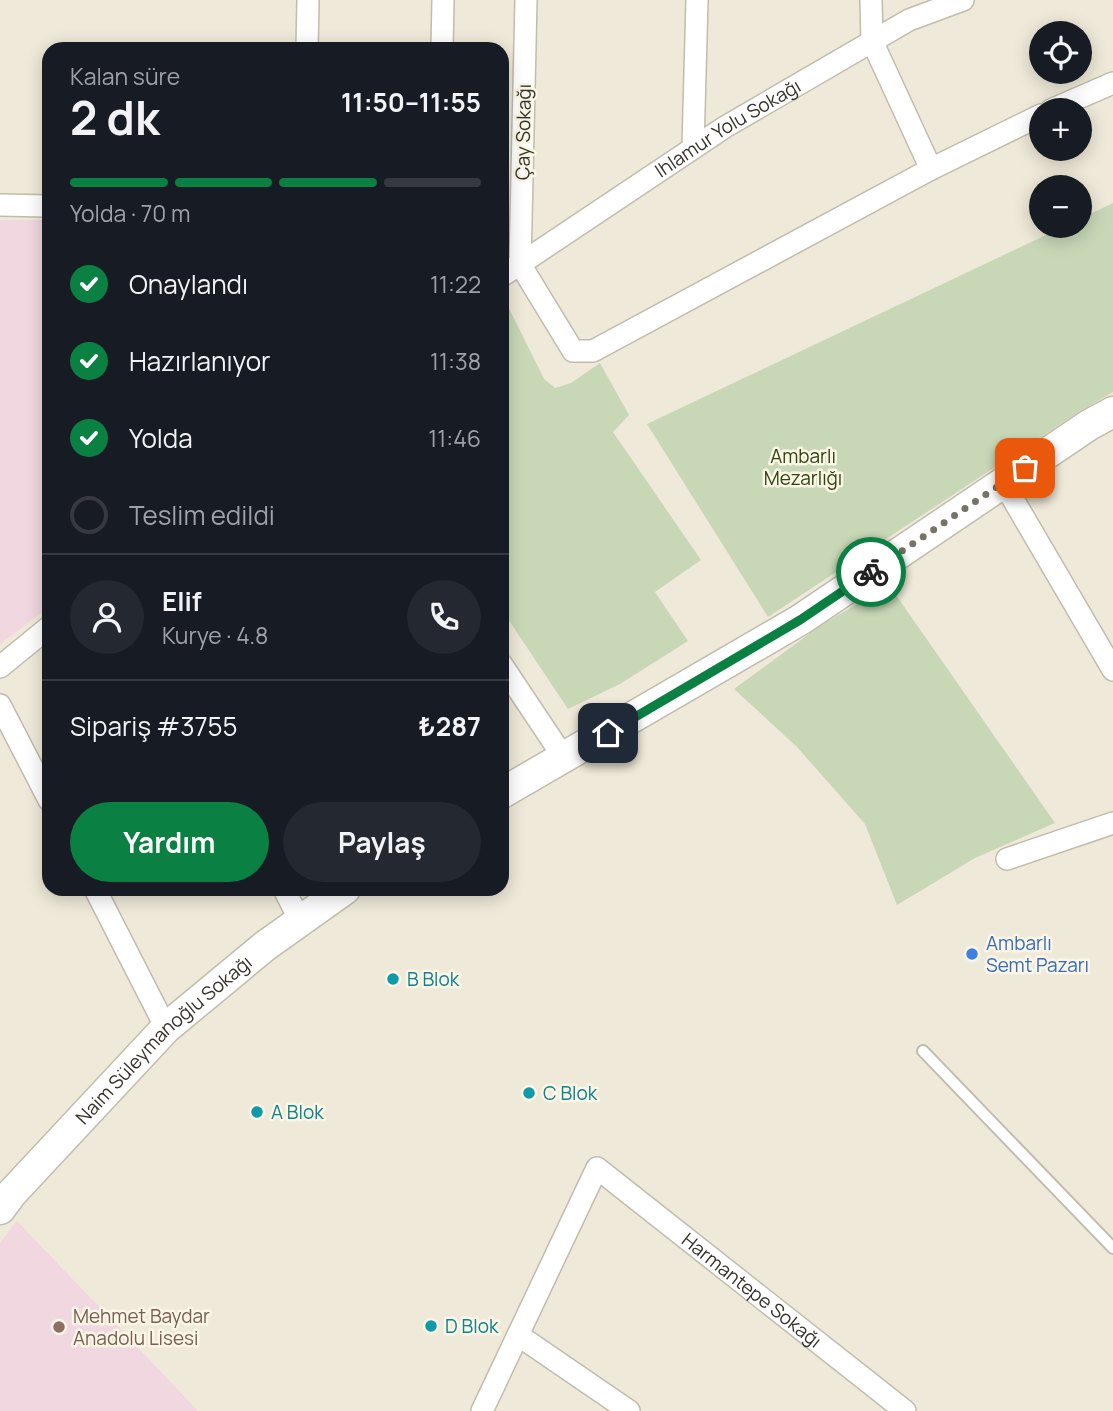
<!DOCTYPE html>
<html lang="tr">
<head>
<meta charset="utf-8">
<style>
  body { margin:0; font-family:Manrope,sans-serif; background:#242831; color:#f1f3f6; height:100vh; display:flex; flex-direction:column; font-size:26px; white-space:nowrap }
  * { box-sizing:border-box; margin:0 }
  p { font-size:23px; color:#9ea1a6 }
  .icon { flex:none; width:38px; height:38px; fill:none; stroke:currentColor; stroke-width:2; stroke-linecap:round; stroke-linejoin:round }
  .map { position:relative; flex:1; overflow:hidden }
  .details { position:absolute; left:42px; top:42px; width:467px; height:854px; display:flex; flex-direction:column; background:#171b24; border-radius:21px; box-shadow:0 4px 18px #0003 }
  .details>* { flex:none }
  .fabs { position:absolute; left:1029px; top:21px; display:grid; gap:14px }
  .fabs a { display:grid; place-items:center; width:63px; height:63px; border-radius:50%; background:#171b24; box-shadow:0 4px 18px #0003; font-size:35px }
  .pin { position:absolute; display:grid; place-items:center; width:60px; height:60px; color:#fff; margin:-30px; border-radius:14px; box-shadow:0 4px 10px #0006 }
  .courier { position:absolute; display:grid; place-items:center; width:70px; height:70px; margin:-35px; border:5px solid #0b8043; border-radius:50%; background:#fff; color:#222; box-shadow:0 2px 9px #0007 }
  .overview em { font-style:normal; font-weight:700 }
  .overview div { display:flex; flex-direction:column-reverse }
  .overview { display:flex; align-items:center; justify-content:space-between; height:119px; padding:0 28px }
  h1 { font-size:46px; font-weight:700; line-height:52px }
  .bar { display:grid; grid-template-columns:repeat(4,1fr); gap:10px 7px; align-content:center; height:84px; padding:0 28px }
  .bar i { height:9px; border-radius:5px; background:#363941 }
  .bar .on { background:#0b8043 }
  .bar p { grid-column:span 4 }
  .line { display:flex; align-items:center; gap:18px; padding:0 28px; border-top:2px solid #363941 }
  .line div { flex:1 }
  .round { display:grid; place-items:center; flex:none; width:74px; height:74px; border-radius:37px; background:#242831 }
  ol { padding:0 28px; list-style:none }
  li { display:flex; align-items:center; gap:21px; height:77px }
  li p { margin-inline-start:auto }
  li .icon { padding:7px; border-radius:50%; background:#0b8043; color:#fff; stroke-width:4 }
  li:last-child { color:#9ea1a6 }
  li i { width:38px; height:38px; border:4px solid #363941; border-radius:50% }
  .primary-button { display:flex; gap:14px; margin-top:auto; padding:14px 28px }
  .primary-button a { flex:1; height:80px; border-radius:42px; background:#0b8043; color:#fff; font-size:28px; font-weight:700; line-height:80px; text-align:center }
  .primary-button a+a { background:#242831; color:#f1f3f6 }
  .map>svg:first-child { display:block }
  .education { fill:#f1d7df }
  .green { fill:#c8d8b7 }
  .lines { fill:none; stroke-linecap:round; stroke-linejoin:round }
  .lane-casing { stroke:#c1bcac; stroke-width:14 }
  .street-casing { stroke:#c1bcac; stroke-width:24 }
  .secondary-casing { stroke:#c1bcac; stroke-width:33 }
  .lane { stroke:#fff; stroke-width:10 }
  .street { stroke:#fff; stroke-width:21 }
  .secondary { stroke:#fff; stroke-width:30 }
  .done { stroke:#767368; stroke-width:7; stroke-dasharray:0 12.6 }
  .route { stroke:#0b8043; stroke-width:9 }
  .shop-dot { fill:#3f7fe0; stroke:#fbf6e5; stroke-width:2.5 }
  .culture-dot { fill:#0f9aa8; stroke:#fbf6e5; stroke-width:2.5 }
  .education-dot { fill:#8d6e63; stroke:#fbf6e5; stroke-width:2.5 }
  .labels { text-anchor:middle; stroke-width:5; stroke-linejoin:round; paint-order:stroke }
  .street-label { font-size:19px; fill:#35332c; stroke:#fbf6e5 }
  .park-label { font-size:19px; fill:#2f4510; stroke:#fbf6e5 }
  .shop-label { font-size:19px; fill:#366cbe; stroke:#fbf6e5; text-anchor:start }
  .culture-label { font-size:19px; fill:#0d838f; stroke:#fbf6e5; text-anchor:start }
  .education-label { font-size:19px; fill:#785e54; stroke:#fbf6e5; text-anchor:start }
</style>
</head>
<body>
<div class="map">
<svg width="1113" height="1411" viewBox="0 0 1113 1411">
  <rect width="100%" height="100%" fill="#eee9d8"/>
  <path class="education" d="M 0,220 L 49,220 L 49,607 L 0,644 Z
    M 17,1221 L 198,1411 L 0,1411 L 0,1243 Z"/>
  <path class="green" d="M 1113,203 L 1113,392 L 1077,413 L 768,617 L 647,424 L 1065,226 L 1080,226 L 1080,219 Z
    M 502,294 L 544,379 L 555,388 L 571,383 L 600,363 L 629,415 L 613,432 L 701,560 L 655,592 L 688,641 L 620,684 L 568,709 L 502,610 Z
    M 889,585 L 1055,823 L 975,858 L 897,905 L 865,824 L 797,747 L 734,689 L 820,626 Z"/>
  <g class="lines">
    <g class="lane-casing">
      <path id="lane" d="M 923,1051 L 1113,1248"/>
    </g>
    <g class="street-casing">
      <g id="street">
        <path d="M 526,0 L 520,264 L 573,351 L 593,351 L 931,169 L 1041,115"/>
        <path d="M 871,0 L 872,41 L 931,169"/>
        <path d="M 307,49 L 308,0"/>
        <path d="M 442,49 L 443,0"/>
        <path d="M 1051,110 L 1113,83"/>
        <path d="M 693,147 L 697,0"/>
        <path d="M 0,205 L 49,206"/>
        <path id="s1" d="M 502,276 L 725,127 L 909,20 L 963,0"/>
        <path d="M 1003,482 L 1113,670"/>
        <path d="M 502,665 L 564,758"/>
        <path d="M 0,667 L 49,627"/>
        <path d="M 0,705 L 49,800"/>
        <path d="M 1007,859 L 1113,823"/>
        <path d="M 95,889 L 166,1028"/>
        <path d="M 284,889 L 300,921"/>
        <path d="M 518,1335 L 629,1411"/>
        <path id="s2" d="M 482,1411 L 597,1168 L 905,1411"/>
      </g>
    </g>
    <g class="secondary-casing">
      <g id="secondary">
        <path d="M 502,793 L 800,620 L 1089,425 L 1113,412"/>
        <path id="s3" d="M 0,1209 L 12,1193 L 166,1028 L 265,946 L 345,889"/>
      </g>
    </g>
    <use href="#lane" class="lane"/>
    <use href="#street" class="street"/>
    <use href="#secondary" class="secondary"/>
  </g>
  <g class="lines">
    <path class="done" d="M 871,572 L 1025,468"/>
    <path class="route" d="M 608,733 L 800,620 L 871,572"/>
  </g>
  <circle class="shop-dot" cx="972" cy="954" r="7"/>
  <g class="culture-dot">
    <circle cx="393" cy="979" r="7"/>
    <circle cx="529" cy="1093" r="7"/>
    <circle cx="257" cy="1112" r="7"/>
    <circle cx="431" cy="1326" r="7"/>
  </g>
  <circle class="education-dot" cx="59" cy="1327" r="7"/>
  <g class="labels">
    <g class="street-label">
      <text dy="7" stroke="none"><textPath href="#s1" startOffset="270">Ihlamur Yolu Sokağı</textPath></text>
      <text transform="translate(523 132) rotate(-89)" y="7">Çay Sokağı</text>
      <text dy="7" stroke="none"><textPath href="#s3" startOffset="236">Naim Süleymanoğlu Sokağı</textPath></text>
      <text dy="7" stroke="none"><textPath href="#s2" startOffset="466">Harmantepe Sokağı</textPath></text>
    </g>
    <g class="park-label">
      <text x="803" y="463">Ambarlı<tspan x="803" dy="22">Mezarlığı</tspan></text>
    </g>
    <g class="shop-label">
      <text x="986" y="950">Ambarlı<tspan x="986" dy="22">Semt Pazarı</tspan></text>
    </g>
    <g class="culture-label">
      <text x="407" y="986">B Blok</text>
      <text x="543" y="1100">C Blok</text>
      <text x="271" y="1119">A Blok</text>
      <text x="445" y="1333">D Blok</text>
    </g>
    <g class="education-label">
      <text x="73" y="1323">Mehmet Baydar<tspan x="73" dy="22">Anadolu Lisesi</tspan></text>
    </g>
  </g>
</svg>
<div class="fabs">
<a><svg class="icon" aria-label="locate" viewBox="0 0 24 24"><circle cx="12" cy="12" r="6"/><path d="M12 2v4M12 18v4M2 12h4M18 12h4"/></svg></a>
<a>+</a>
<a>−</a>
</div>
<div class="pin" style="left:1025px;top:468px;background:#ea580c"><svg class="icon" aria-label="bag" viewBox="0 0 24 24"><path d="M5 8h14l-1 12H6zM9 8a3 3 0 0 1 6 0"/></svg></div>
<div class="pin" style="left:608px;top:733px;background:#1f2937"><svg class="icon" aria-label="home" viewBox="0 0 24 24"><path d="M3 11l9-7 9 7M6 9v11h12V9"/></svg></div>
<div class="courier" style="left:871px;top:572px"><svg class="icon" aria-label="bike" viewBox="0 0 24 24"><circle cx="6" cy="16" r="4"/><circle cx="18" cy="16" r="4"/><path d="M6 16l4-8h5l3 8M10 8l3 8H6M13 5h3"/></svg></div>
<section class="details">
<div class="overview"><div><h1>2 dk</h1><p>Kalan süre</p></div><em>11:50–11:55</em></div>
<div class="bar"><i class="on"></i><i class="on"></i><i class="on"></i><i></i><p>Yolda · 70 m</p></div>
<ol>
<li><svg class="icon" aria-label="check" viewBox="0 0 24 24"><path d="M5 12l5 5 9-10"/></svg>Onaylandı<p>11:22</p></li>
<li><svg class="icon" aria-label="check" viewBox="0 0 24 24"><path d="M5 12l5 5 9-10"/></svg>Hazırlanıyor<p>11:38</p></li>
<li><svg class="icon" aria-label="check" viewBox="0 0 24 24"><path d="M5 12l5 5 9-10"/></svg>Yolda<p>11:46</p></li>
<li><i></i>Teslim edildi</li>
</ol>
<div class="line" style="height:126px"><a class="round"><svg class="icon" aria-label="person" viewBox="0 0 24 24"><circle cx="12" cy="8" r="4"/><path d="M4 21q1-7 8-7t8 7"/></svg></a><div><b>Elif</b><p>Kurye · 4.8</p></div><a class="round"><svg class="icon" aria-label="phone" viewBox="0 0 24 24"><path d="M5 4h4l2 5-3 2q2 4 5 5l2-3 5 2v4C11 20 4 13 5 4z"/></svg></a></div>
<div class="line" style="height:91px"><div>Sipariş #3755</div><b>₺287</b></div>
<div class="primary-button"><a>Yardım</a><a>Paylaş</a></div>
</section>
</div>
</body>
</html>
